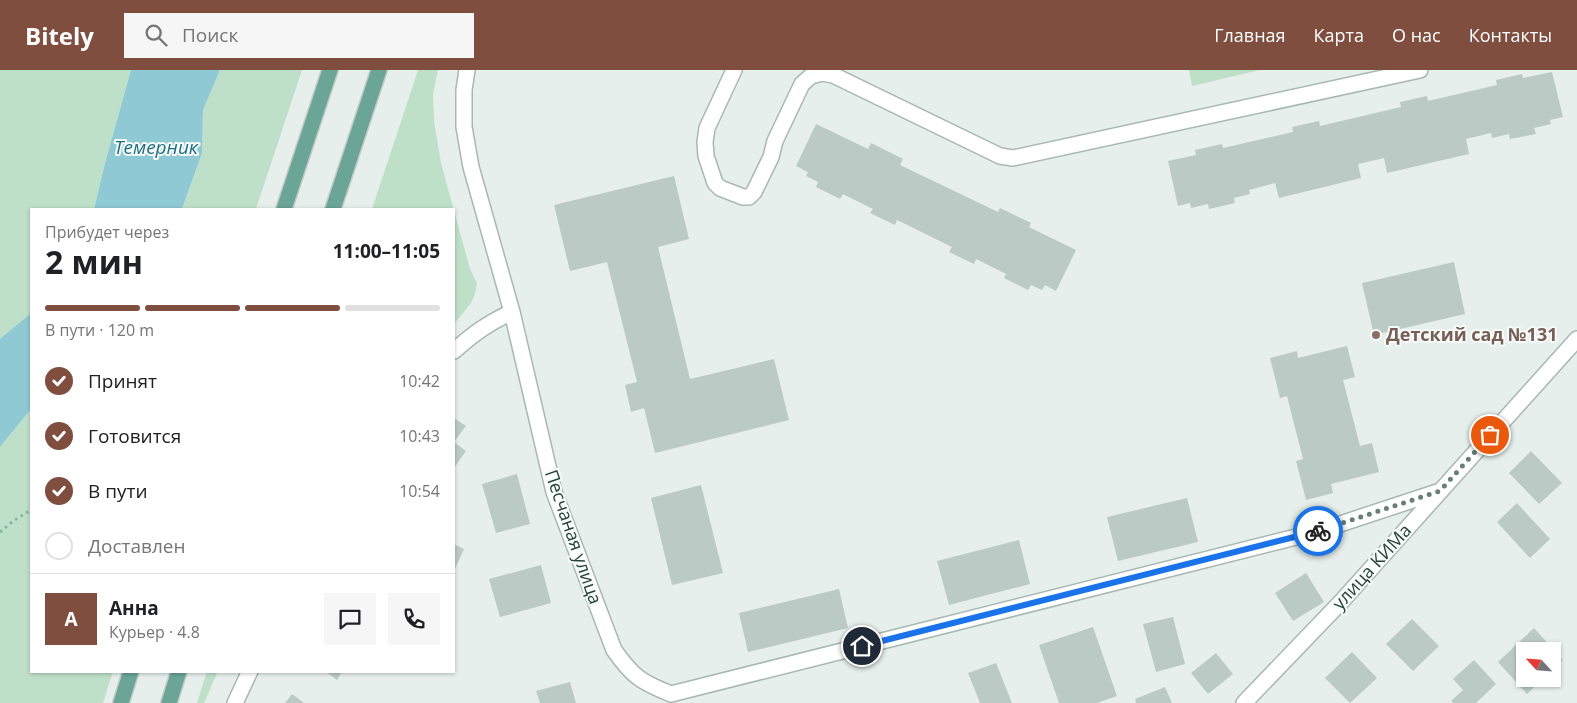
<!DOCTYPE html>
<html lang="ru">
<head>
<meta charset="utf-8">
<style>
  body { margin:0; font-family:"Open Sans",sans-serif; background:#f6f6f6; color:#202124; height:100vh; display:flex; flex-direction:column; font-size:19px; white-space:nowrap }
  * { box-sizing:border-box; margin:0 }
  p { font-size:16px; color:#757577 }
  .icon { flex:none; width:28px; height:28px; fill:none; stroke:currentColor; stroke-width:2; stroke-linecap:round; stroke-linejoin:round }
  .map { position:relative; flex:1; overflow:hidden }
  .drawer { position:absolute; left:30px; top:138px; width:425px; height:465px; display:flex; flex-direction:column; background:#fff; border-radius:0px; box-shadow:0 1px 4px #0004 }
  .drawer>* { flex:none }
  .needle { width:32px; rotate:296deg }
  .controls { position:absolute; left:1516px; top:572px; display:grid; gap:10px }
  .controls a { display:grid; place-items:center; width:45px; height:45px; border-radius:0px; background:#fff; box-shadow:0 1px 4px #0004; font-size:25px }
  .pin { position:absolute; display:grid; place-items:center; width:42px; height:42px; color:#fff; margin:-21px; border:2px solid #fff; border-radius:50%; box-shadow:0 1px 5px #0007 }
  .courier { position:absolute; display:grid; place-items:center; width:50px; height:50px; margin:-25px; border:4px solid #1a73e8; border-radius:50%; background:#fff; color:#222; box-shadow:0 1px 6px #0007 }
  .overview em { font-style:normal; font-weight:700 }
  .overview div { display:flex; flex-direction:column-reverse }
  .overview { display:flex; align-items:center; justify-content:space-between; height:85px; padding:0 15px }
  h1 { font-size:32px; font-weight:700; line-height:38px }
  .bar { display:grid; grid-template-columns:repeat(4,1fr); gap:8px 5px; align-content:center; height:60px; padding:0 15px }
  .bar i { height:6px; border-radius:4px; background:#e0e0e0 }
  .bar .active { background:#7f4e3f }
  .bar p { grid-column:span 4 }
  .line { display:flex; align-items:center; gap:12px; padding:0 15px; border-top:1px solid #e0e0e0 }
  .line div { flex:1 }
  .round { display:grid; place-items:center; flex:none; width:52px; height:52px; border-radius:0px; background:#f6f6f6 }
  ol { padding:0 15px; list-style:none }
  li { display:flex; align-items:center; gap:15px; height:55px }
  li p { margin-inline-start:auto }
  li .icon { padding:5px; border-radius:50%; background:#7f4e3f; color:#fff; stroke-width:4 }
  li:last-child { color:#757577 }
  li i { width:28px; height:28px; border:2px solid #e0e0e0; border-radius:50% }
  header { display:flex; align-items:center; gap:30px; box-sizing:border-box; height:70px; padding:0 25px; background:#7f4e3f; color:#fff }
  header strong { font-size:24px }
  nav { display:flex; gap:28px; margin-inline-start:auto; font-size:18px }
  .search { width:350px; height:45px; background:#f6f6f6; display:flex; align-items:center; gap:12px; box-sizing:border-box; padding:0 18px; border-radius:0px; color:#757577; font-size:19px }
  .map>svg:first-child { display:block }
  .green { fill:#bfe0c8 }
  .water { fill:#8ec9d4 }
  .building { fill:#bbcac4 }
  .lines { fill:none; stroke-linecap:round; stroke-linejoin:round }
  .minor-casing { stroke:#a8b8b2; stroke-width:18 }
  .major-casing { stroke:#c2cac8; stroke-width:18 }
  .path { stroke:#86b3a5; stroke-width:3; stroke-dasharray:2.5 4; stroke-linecap:butt }
  .minor { stroke:#fff; stroke-width:15 }
  .major { stroke:#6aa596; stroke-width:15 }
  .done { stroke:#687f78; stroke-width:5; stroke-dasharray:0 9 }
  .route { stroke:#1a73e8; stroke-width:6 }
  .education-dot { fill:#8d6e63; stroke:#f7fbf9; stroke-width:2 }
  .labels { text-anchor:middle; stroke-width:4; stroke-linejoin:round; paint-order:stroke }
  .education-label { font-size:18px; font-weight:bold; fill:#785e54; stroke:#f7fbf9; text-anchor:start }
  .street-label { font-size:18px; fill:#24423a; stroke:#f7fbf9 }
  .water-label { font-size:19px; font-style:italic; fill:#1c6f80; stroke:#f7fbf9 }
</style>
</head>
<body>
<header>
<strong>Bitely</strong>
<div class="search"><svg class="icon" aria-label="search" viewBox="0 0 24 24"><circle cx="10" cy="10" r="6"/><path d="M15 15l6 6"/></svg>Поиск</div>
<nav><a>Главная</a><a>Карта</a><a>О нас</a><a>Контакты</a></nav>
</header>
<div class="map">
<svg width="1577" height="633" viewBox="0 0 1577 633">
  <rect width="100%" height="100%" fill="#e6efeb"/>
  <path class="green" d="M 0,0 L 131,0 L 105,93 L 94,139 L 31,139 L 31,243 L 0,269 Z
    M 220,0 L 302,0 L 256,139 L 182,139 L 202,83 L 203,40 Z
    M 418,0 L 438,0 L 433,24 L 434,51 L 441,93 L 470,199 L 477,213 L 475,224 L 471,233 L 454,254 L 454,139 L 372,139 Z
    M 1189,0 L 1260,0 L 1192,16 Z
    M 31,339 L 31,601 L 113,601 L 103,633 L 0,633 L 0,377 Z
    M 207,601 L 218,601 L 204,633 L 197,633 Z"/>
  <path class="water" d="M 131,0 L 220,0 L 203,40 L 202,83 L 182,139 L 94,139 L 105,93 Z
    M 31,243 L 31,339 L 0,377 L 0,269 Z"/>
  <path class="building" d="M 1552,2 L 1563,47 L 1550,50 L 1551,54 L 1534,58 L 1536,64 L 1510,69 L 1509,64 L 1492,68 L 1491,63 L 1466,69 L 1469,84 L 1387,103 L 1384,88 L 1358,94 L 1361,108 L 1279,128 L 1275,113 L 1249,120 L 1250,124 L 1234,128 L 1235,133 L 1209,139 L 1208,134 L 1191,138 L 1190,133 L 1178,136 L 1168,91 L 1196,85 L 1195,80 L 1222,74 L 1223,78 L 1293,62 L 1292,57 L 1319,51 L 1320,56 L 1401,37 L 1400,32 L 1427,26 L 1428,31 L 1497,15 L 1496,10 L 1522,4 L 1523,8 Z
    M 816,54 L 868,79 L 871,73 L 903,89 L 900,95 L 998,142 L 1000,138 L 1031,153 L 1029,157 L 1076,180 L 1056,221 L 1045,215 L 1042,220 L 1031,215 L 1028,220 L 1004,208 L 1006,204 L 976,189 L 974,194 L 949,182 L 952,177 L 897,150 L 895,155 L 870,143 L 873,139 L 843,124 L 840,129 L 816,117 L 818,112 L 806,106 L 808,102 L 796,96 Z
    M 674,106 L 689,169 L 658,177 L 690,309 L 774,289 L 789,350 L 655,383 L 644,338 L 631,342 L 625,315 L 637,312 L 607,192 L 570,201 L 554,135 Z
    M 1454,192 L 1465,244 L 1374,265 L 1362,213 Z
    M 1347,276 L 1355,307 L 1343,310 L 1360,376 L 1372,373 L 1379,402 L 1331,414 L 1333,423 L 1306,430 L 1296,391 L 1303,389 L 1287,326 L 1280,328 L 1270,288 L 1297,281 L 1298,288 Z
    M 454,348 L 466,356 L 454,372 L 466,381 L 454,398 Z
    M 1531,381 L 1562,413 L 1539,434 L 1509,403 Z
    M 517,404 L 530,454 L 496,463 L 482,414 Z
    M 701,415 L 723,503 L 672,515 L 651,428 Z
    M 1187,428 L 1198,472 L 1118,491 L 1107,447 Z
    M 1517,433 L 1550,469 L 1530,488 L 1497,452 Z
    M 1019,470 L 1030,514 L 949,535 L 937,491 Z
    M 454,474 L 464,479 L 454,501 Z
    M 541,495 L 551,533 L 500,547 L 489,509 Z
    M 1306,503 L 1324,532 L 1293,551 L 1275,523 Z
    M 839,519 L 848,558 L 748,582 L 739,543 Z
    M 1173,547 L 1185,594 L 1156,602 L 1143,554 Z
    M 1412,549 L 1439,576 L 1413,601 L 1386,574 Z
    M 1093,557 L 1117,626 L 1097,633 L 1059,633 L 1039,575 Z
    M 1534,558 L 1563,590 L 1552,600 L 1552,581 L 1525,581 L 1525,609 L 1543,609 L 1527,624 L 1498,592 Z
    M 1352,582 L 1377,608 L 1350,633 L 1325,608 Z
    M 1216,583 L 1233,604 L 1208,624 L 1191,603 Z
    M 1474,590 L 1496,614 L 1476,633 L 1453,633 L 1451,631 L 1463,620 L 1453,609 Z
    M 996,593 L 1012,633 L 980,633 L 968,603 Z
    M 325,601 L 342,601 L 337,610 Z
    M 570,612 L 576,633 L 540,633 L 536,621 Z
    M 1165,617 L 1172,633 L 1136,633 L 1135,629 Z
    M 292,624 L 304,633 L 285,633 Z"/>
  <g class="lines">
    <g class="minor-casing">
      <path id="minor" d="M 467,0 L 464,20 L 464,57 L 471,97 L 512,242 L 554,422 L 614,580 C 633,607 641,612 671,624
        M 734,0 L 707,58 L 705,72 L 706,86 L 715,113 L 720,118 L 743,127 L 749,127 L 754,122 L 771,87 L 775,71 L 802,14 L 811,6 L 822,3 L 833,5 L 1000,86 L 1013,88 L 1420,0
        M 454,281 C 473,264 488,253 512,242
        M 671,624 L 1316,462 L 1440,421
        M 235,633 L 250,601
        M 1244,633 L 1341,532 L 1577,269"/>
    </g>
    <g class="major-casing">
      <path id="major" d="M 284,139 L 330,0
        M 333,139 L 379,0
        M 121,633 L 131,601
        M 169,633 L 179,601"/>
    </g>
    <path class="path" d="M 0,462 L 13,451 L 31,440"/>
    <use href="#minor" class="minor"/>
    <use href="#major" class="major"/>
  </g>
  <g class="lines">
    <path class="done" d="M 1318,461 L 1440,421 L 1490,365"/>
    <path class="route" d="M 862,576 L 1318,461"/>
  </g>
  <circle class="education-dot" cx="1376" cy="265" r="5"/>
  <g class="labels">
    <g class="education-label">
      <text x="1386" y="271">Детский сад №131</text>
    </g>
    <g class="street-label">
      <text transform="translate(573 467) rotate(71)" y="6">Песчаная улица</text>
      <text transform="translate(1372 497) rotate(-48)" y="6">улица КИМа</text>
    </g>
    <g class="water-label">
      <text x="156" y="84">Темерник</text>
    </g>
  </g>
</svg>
<div class="controls">
<a><svg class="needle" viewBox="-14 -14 28 28"><path d="M0-13l5 13h-10z" fill="#e53935"/><path d="M0 13l5-13h-10z" fill="#757577"/></svg></a>
</div>
<div class="pin" style="left:1490px;top:365px;background:#ea580c"><svg class="icon" aria-label="bag" viewBox="0 0 24 24"><path d="M5 8h14l-1 12H6zM9 8a3 3 0 0 1 6 0"/></svg></div>
<div class="pin" style="left:862px;top:576px;background:#1f2937"><svg class="icon" aria-label="home" viewBox="0 0 24 24"><path d="M3 11l9-7 9 7M6 9v11h12V9"/></svg></div>
<div class="courier" style="left:1318px;top:461px"><svg class="icon" aria-label="bike" viewBox="0 0 24 24"><circle cx="6" cy="16" r="4"/><circle cx="18" cy="16" r="4"/><path d="M6 16l4-8h5l3 8M10 8l3 8H6M13 5h3"/></svg></div>
<section class="drawer">
<div class="overview"><div><h1>2 мин</h1><p>Прибудет через</p></div><em>11:00–11:05</em></div>
<div class="bar"><i class="active"></i><i class="active"></i><i class="active"></i><i></i><p>В пути · 120 m</p></div>
<ol>
<li><svg class="icon" aria-label="check" viewBox="0 0 24 24"><path d="M5 12l5 5 9-10"/></svg>Принят<p>10:42</p></li>
<li><svg class="icon" aria-label="check" viewBox="0 0 24 24"><path d="M5 12l5 5 9-10"/></svg>Готовится<p>10:43</p></li>
<li><svg class="icon" aria-label="check" viewBox="0 0 24 24"><path d="M5 12l5 5 9-10"/></svg>В пути<p>10:54</p></li>
<li><i></i>Доставлен</li>
</ol>
<div class="line" style="height:90px"><b class="round" style="background:#7f4e3f;color:#fff">А</b><div><b>Анна</b><p>Курьер · 4.8</p></div><a class="round"><svg class="icon" aria-label="chat" viewBox="0 0 24 24"><path d="M4 5h16v11H9l-5 4z"/></svg></a><a class="round"><svg class="icon" aria-label="phone" viewBox="0 0 24 24"><path d="M5 4h4l2 5-3 2q2 4 5 5l2-3 5 2v4C11 20 4 13 5 4z"/></svg></a></div>
</section>
</div>
</body>
</html>
